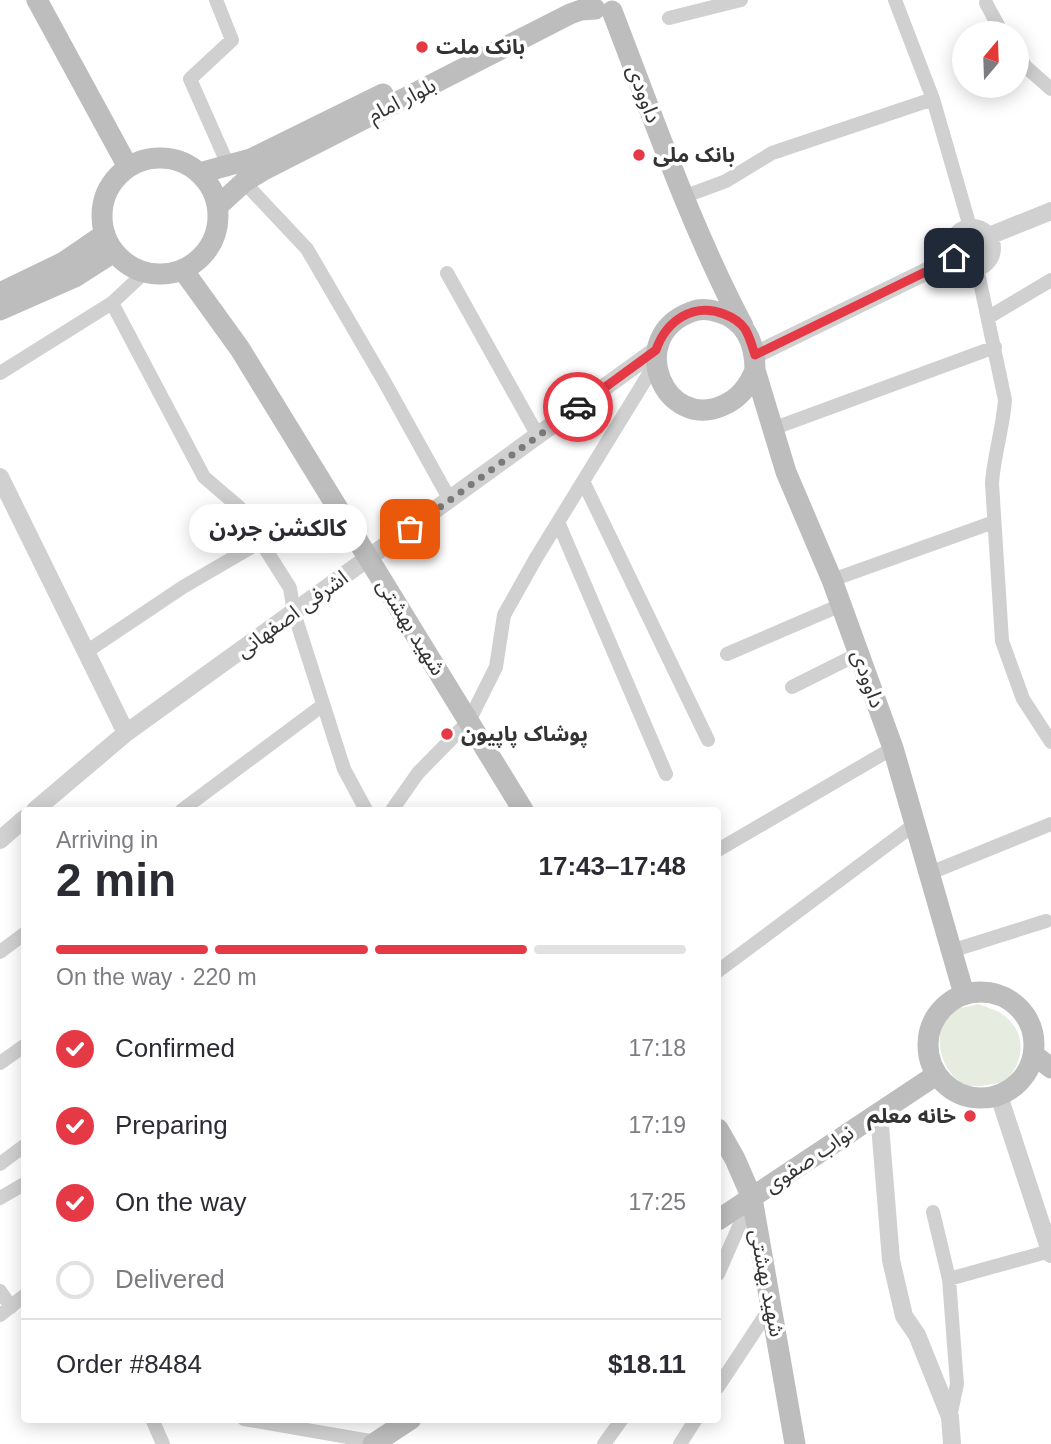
<!DOCTYPE html>
<html lang="en">
<head>
<meta charset="utf-8">
<style>
  body { margin:0; font-family:Arial,"Noto Sans Arabic",sans-serif; background:#f2f2f3; color:#2b2b33; height:100vh; display:flex; flex-direction:column; font-size:26px; white-space:nowrap }
  * { box-sizing:border-box; margin:0 }
  p { font-size:23px; color:#7c7c81 }
  .icon { flex:none; width:38px; height:38px; fill:none; stroke:currentColor; stroke-width:2; stroke-linecap:round; stroke-linejoin:round }
  .map { position:relative; flex:1; overflow:hidden }
  .sheet { position:absolute; left:21px; top:807px; width:700px; height:616px; display:flex; flex-direction:column; background:#fff; border-radius:7px; box-shadow:0 4px 18px #0003 }
  .sheet>* { flex:none }
  .needle { width:46px; rotate:19deg }
  .buttons { position:absolute; left:952px; top:21px; display:grid; gap:14px }
  .buttons a { display:grid; place-items:center; width:77px; height:77px; border-radius:50%; background:#fff; box-shadow:0 4px 18px #0003; font-size:35px }
  .pin { position:absolute; display:grid; place-items:center; width:60px; height:60px; color:#fff; margin:-30px; border-radius:14px; box-shadow:0 4px 10px #0006 }
  .courier { position:absolute; display:grid; place-items:center; width:70px; height:70px; margin:-35px; border:5px solid #e63946; border-radius:50%; background:#fff; color:#222; box-shadow:0 2px 9px #0007 }
  .bubble { position:absolute; height:49px; border-radius:24px; background:#fff; box-shadow:0 4px 18px #0003; font-size:23px; font-weight:700; line-height:49px; text-align:center }
  .head em { font-style:normal; font-weight:700 }
  .head div { display:flex; flex-direction:column-reverse }
  .head { display:flex; align-items:center; justify-content:space-between; height:119px; padding:0 35px }
  h1 { font-size:46px; font-weight:700; line-height:52px }
  .bar { display:grid; grid-template-columns:repeat(4,1fr); gap:10px 7px; align-content:center; height:84px; padding:0 35px }
  .bar i { height:9px; border-radius:5px; background:#e1e1e2 }
  .bar .selected { background:#e63946 }
  .bar p { grid-column:span 4 }
  .line { display:flex; align-items:center; gap:18px; padding:0 35px; border-top:2px solid #e1e1e2 }
  .line div { flex:1 }
  ol { padding:0 35px; list-style:none }
  li { display:flex; align-items:center; gap:21px; height:77px }
  li p { margin-inline-start:auto }
  li .icon { padding:7px; border-radius:50%; background:#e63946; color:#fff; stroke-width:4 }
  li:last-child { color:#7c7c81 }
  li i { width:38px; height:38px; border:4px solid #e1e1e2; border-radius:50% }
  .map>svg:first-child { display:block }
  .green { fill:#e6ecdf }
  .lines { fill:none; stroke-linecap:round; stroke-linejoin:round }
  .minor { stroke:#d0d0d0; stroke-width:14 }
  .tertiary { stroke:#d0d0d0; stroke-width:18 }
  .secondary { stroke:#bdbdbd; stroke-width:21 }
  .done { stroke:#7a7a7a; stroke-width:7; stroke-dasharray:0 12.6 }
  .route { stroke:#e63946; stroke-width:9 }
  .poi-dot { fill:#e63946; stroke:#fff; stroke-width:2.5 }
  .labels { text-anchor:middle; stroke-width:7; stroke-linejoin:round; paint-order:stroke }
  .poi-label { font-size:21px; font-weight:bold; fill:#333; stroke:#fff; text-anchor:start }
  .street-label { font-size:21px; fill:#333; stroke:#fff }
</style>
</head>
<body>
<div class="map">
<svg width="1051" height="1444" viewBox="0 0 1051 1444">
  <rect width="100%" height="100%" fill="#fff"/>
  <path class="green" d="M 978,1004 C 985,1007 993,1009 999,1012 C 1028,1030 1026,1060 1004,1083 C 994,1083 981,1087 972,1086 C 939,1081 927,1024 957,1009 C 963,1007 972,1006 978,1004 Z"/>
  <g class="lines">
    <path class="minor" d="M 216,0 L 232,40 L 190,79 L 229,167
      M 895,0 L 933,99 L 970,227
      M 986,3 L 1002,33
      M 669,18 L 741,0
      M 1017,54 L 1026,67 L 1051,89
      M 244,182 L 307,249 L 384,381 L 450,500
      M 683,197 L 726,181 L 772,153 L 933,99
      M 977,268 L 1005,400 C 1003,428 994,455 992,483 L 1002,641 L 1023,699 L 1051,742
      M 447,273 L 538,436
      M 112,303 L 204,477 L 239,507 L 290,588 L 294,613 L 344,769 L 366,810
      M 989,317 L 1051,280
      M 0,373 L 112,303 L 145,272
      M 772,429 L 995,347
      M 583,481 L 708,740
      M 558,522 L 666,774
      M 832,580 L 994,522
      M 86,652 L 183,587 L 262,541
      M 727,654 L 841,605
      M 792,687 L 858,654
      M 182,810 L 323,705
      M 392,810 L 418,773 L 469,721 L 496,667 L 504,615 L 536,558 L 655,364
      M 718,850 L 893,748
      M 930,873 L 1051,824
      M 951,951 L 1046,921
      M 0,952 L 24,934
      M 718,971 L 915,824
      M 0,1063 L 24,1046
      M 0,1164 L 24,1146
      M 0,1198 L 24,1184
      M 933,1212 L 949,1279
      M 718,1274 L 751,1199
      M 0,1291 L 11,1307
      M 0,1315 L 24,1296
      M 718,1387 L 772,1305
      M 950,1417 L 957,1384 L 949,1279 L 1050,1251
      M 152,1419 L 163,1444
      M 244,1419 L 376,1442
      M 604,1444 L 622,1419
      M 680,1444 L 696,1419"/>
    <path class="tertiary" d="M952 248a20 20 0 1 1 40 0a20 20 0 1 1-40 0Z
      M 989,236 L 1051,211
      M 755,355 L 954,258
      M 0,477 L 126,733
      M 35,810 L 126,733 L 656,350
      M 0,840 L 24,819
      M 999,1096 L 1051,1254
      M 879,1113 L 891,1260 L 904,1316 L 917,1335 L 950,1417 L 952,1444"/>
    <path class="secondary" d="M 37,0 L 128,167
      M 612,11 C 653,117 690,225 743,326
      M102 216a58 58 0 1 1 116 0a58 58 0 1 1-116 0Z
      M 200,173 L 251,159 L 383,94
      M 218,206 L 244,182 L 262,171 L 570,14 L 581,10 L 595,9
      M 183,270 L 240,349 L 523,810
      M 0,293 L 64,262 L 105,234
      M 0,310 L 75,277 L 114,252
      M 755,370 C 749,386 740,398 724,405 C 665,433 624,337 691,312 C 700,308 709,309 718,312 C 746,320 755,343 755,370 L 786,472 L 832,580 L 893,748 L 964,994
      M928 1045a53 53 0 1 1 106 0a53 53 0 1 1-106 0Z
      M 1034,1055 L 1051,1068
      M 718,1129 L 735,1159 L 752,1198 L 795,1444
      M 718,1220 L 936,1075
      M 373,1444 L 411,1419"/>
  </g>
  <g class="lines">
    <path class="done" d="M 410,529 L 578,407"/>
    <path class="route" d="M 578,407 L 656,350 C 666,321 693,302 724,314 C 732,317 740,322 745,329 C 750,337 752,346 755,355 L 954,258"/>
  </g>
  <g class="poi-dot">
    <circle cx="422" cy="47" r="7"/>
    <circle cx="639" cy="155" r="7"/>
    <circle cx="447" cy="734" r="7"/>
    <circle cx="970" cy="1116" r="7"/>
  </g>
  <g class="labels">
    <g class="poi-label">
      <text x="436" y="54">بانک ملت</text>
      <text x="653" y="162">بانک ملی</text>
      <text x="461" y="741">پوشاک پاپیون</text>
      <text x="956" y="1123" text-anchor="end">خانه معلم</text>
    </g>
    <g class="street-label">
      <text transform="translate(644 94) rotate(69)" y="7">داوودی</text>
      <text transform="translate(402 100) rotate(-27)" y="7">بلوار امام</text>
      <text transform="translate(292 614) rotate(-36)" y="7">اشرفی اصفهانی</text>
      <text transform="translate(411 627) rotate(58)" y="7">شهید بهشتی</text>
      <text transform="translate(868 679) rotate(70)" y="7">داوودی</text>
      <text transform="translate(809 1159) rotate(-34)" y="7">نواب صفوی</text>
      <text transform="translate(767 1283) rotate(79)" y="7">شهید بهشتی</text>
    </g>
  </g>
</svg>
<div class="buttons">
<a><svg class="needle" viewBox="-14 -14 28 28"><path d="M0-13l5 13h-10z" fill="#e53935"/><path d="M0 13l5-13h-10z" fill="#7c7c81"/></svg></a>
</div>
<div class="pin" style="left:410px;top:529px;background:#ea580c"><svg class="icon" aria-label="bag" viewBox="0 0 24 24"><path d="M5 8h14l-1 12H6zM9 8a3 3 0 0 1 6 0"/></svg></div>
<div class="pin" style="left:954px;top:258px;background:#1f2937"><svg class="icon" aria-label="home" viewBox="0 0 24 24"><path d="M3 11l9-7 9 7M6 9v11h12V9"/></svg></div>
<div class="courier" style="left:578px;top:407px"><svg class="icon" aria-label="car" viewBox="0 0 24 24"><path d="M5 17H2v-5l4-1 3-4h7l3 4 3 1v5h-3M9 17h6M6 11h13"/><circle cx="7" cy="17" r="2"/><circle cx="17" cy="17" r="2"/></svg></div>
<div class="bubble" style="left:189px;top:504px;width:178px">کالکشن جردن</div>
<section class="sheet">
<div class="head"><div><h1>2 min</h1><p>Arriving in</p></div><em>17:43–17:48</em></div>
<div class="bar"><i class="selected"></i><i class="selected"></i><i class="selected"></i><i></i><p>On the way · 220 m</p></div>
<ol>
<li><svg class="icon" aria-label="check" viewBox="0 0 24 24"><path d="M5 12l5 5 9-10"/></svg>Confirmed<p>17:18</p></li>
<li><svg class="icon" aria-label="check" viewBox="0 0 24 24"><path d="M5 12l5 5 9-10"/></svg>Preparing<p>17:19</p></li>
<li><svg class="icon" aria-label="check" viewBox="0 0 24 24"><path d="M5 12l5 5 9-10"/></svg>On the way<p>17:25</p></li>
<li><i></i>Delivered</li>
</ol>
<div class="line" style="height:91px"><div>Order #8484</div><b>$18.11</b></div>
</section>
</div>
</body>
</html>
